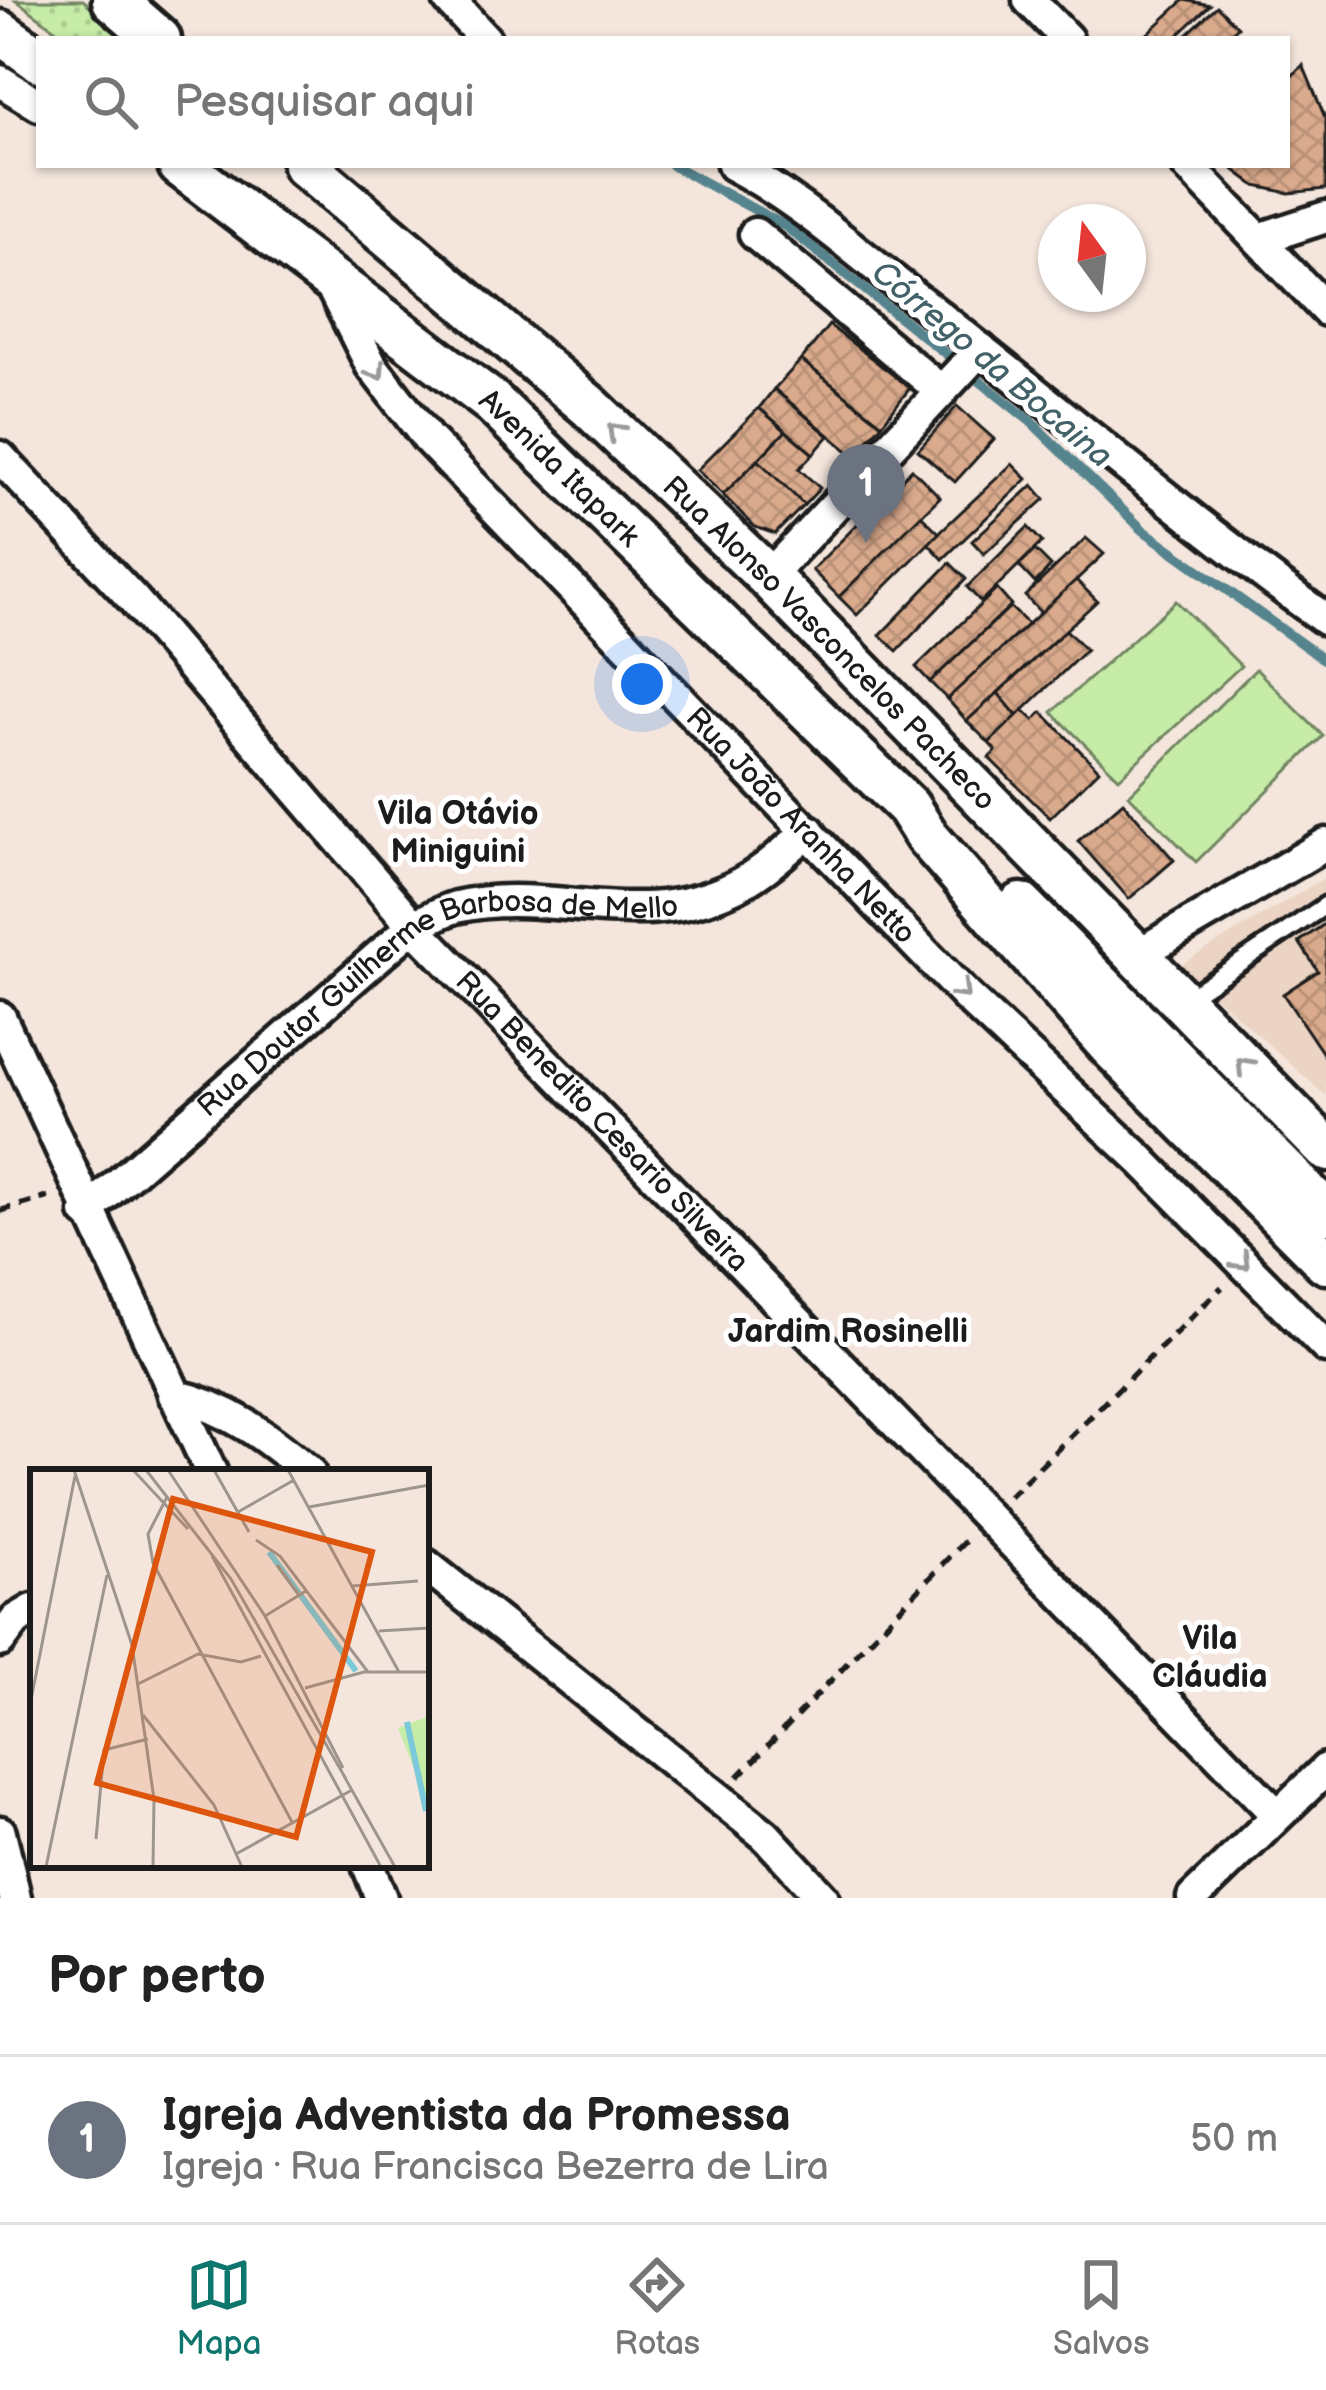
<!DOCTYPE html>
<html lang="pt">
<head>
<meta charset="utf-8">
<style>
	:root { --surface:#fff; --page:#f2f2f2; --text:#222; --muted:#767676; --line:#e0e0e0; --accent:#0f766e }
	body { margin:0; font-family:"Balsamiq Sans",sans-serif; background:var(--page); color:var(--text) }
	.compass { position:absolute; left:1038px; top:204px; width:108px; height:108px; border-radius:50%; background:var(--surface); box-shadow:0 3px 9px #0004; rotate:345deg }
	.you { position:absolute; left:642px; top:684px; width:42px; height:42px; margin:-30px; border:9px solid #fff; border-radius:50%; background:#1a73e8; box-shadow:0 0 0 18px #1a73e833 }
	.badge { display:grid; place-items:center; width:78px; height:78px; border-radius:50%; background:var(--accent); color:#fff; font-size:39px; font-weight:700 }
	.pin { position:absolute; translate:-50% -99px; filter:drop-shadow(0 3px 6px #0008) }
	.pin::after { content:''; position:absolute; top:63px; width:42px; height:36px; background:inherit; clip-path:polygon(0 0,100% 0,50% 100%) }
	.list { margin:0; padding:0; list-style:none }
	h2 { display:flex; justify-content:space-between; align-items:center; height:156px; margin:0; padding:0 48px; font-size:51px }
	h2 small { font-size:39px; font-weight:400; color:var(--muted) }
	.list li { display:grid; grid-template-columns:78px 1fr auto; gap:36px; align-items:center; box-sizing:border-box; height:168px; padding:0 48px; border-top:3px solid var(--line) }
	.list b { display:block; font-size:45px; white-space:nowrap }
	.list p { margin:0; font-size:39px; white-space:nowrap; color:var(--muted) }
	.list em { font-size:39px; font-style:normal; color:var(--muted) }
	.icon { flex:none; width:66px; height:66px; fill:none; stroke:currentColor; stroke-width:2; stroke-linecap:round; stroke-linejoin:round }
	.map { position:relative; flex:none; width:1326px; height:1898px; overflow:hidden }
	.search { position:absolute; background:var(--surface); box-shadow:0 3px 9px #0004; left:36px; right:36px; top:36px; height:132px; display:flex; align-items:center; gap:30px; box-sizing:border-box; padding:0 42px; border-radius:0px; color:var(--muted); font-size:45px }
	.sheet { height:324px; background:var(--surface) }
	nav { display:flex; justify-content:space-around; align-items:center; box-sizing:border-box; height:168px; border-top:3px solid var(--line); background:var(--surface); font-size:33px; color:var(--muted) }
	nav a { display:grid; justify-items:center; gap:6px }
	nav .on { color:var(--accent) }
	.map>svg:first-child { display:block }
	.built { fill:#ecd4c4 }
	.park { fill:url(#park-dots); stroke:#718462; stroke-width:3 }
	.pitch { fill:#c6eca7; stroke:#718462; stroke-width:3 }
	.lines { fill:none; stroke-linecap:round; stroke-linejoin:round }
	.stream { stroke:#55848e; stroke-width:10 }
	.building { fill:url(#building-cross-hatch); stroke:#1c1c1c; stroke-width:3 }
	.lane-casing { stroke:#1c1c1c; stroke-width:24 }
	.street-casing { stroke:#1c1c1c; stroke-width:39 }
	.secondary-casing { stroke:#1c1c1c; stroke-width:51 }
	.path { stroke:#1c1c1c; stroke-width:6; stroke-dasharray:12 9; stroke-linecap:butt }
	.lane { stroke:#fff; stroke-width:15 }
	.street { stroke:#fff; stroke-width:30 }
	.secondary { stroke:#fff; stroke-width:42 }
	.oneway { stroke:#999 }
	.labels { text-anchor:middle; stroke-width:10; stroke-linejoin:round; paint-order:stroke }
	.street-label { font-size:30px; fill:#1c1c1c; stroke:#fff }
	.water-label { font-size:33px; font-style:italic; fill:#426168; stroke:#fff }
	.neighbourhood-label { font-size:33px; font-weight:bold; fill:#1c1c1c; stroke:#fff }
	.inset-river { fill:none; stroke:#7bc9da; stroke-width:6 }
	.inset-road { fill:none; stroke:#9e958f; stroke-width:3 }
	.view { fill:#de560d; fill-opacity:0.15; stroke:#de560d; stroke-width:6 }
	.inset-edge { fill:none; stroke:#1c1c1c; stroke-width:6 }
</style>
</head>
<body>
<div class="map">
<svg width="1326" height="1898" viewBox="0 0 1326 1898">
	<defs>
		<pattern id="park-dots" width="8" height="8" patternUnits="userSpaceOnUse" patternTransform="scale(3)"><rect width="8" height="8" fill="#c6eca7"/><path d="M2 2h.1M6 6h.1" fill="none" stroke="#aaca8f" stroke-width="1.8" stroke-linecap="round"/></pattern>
		<pattern id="building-cross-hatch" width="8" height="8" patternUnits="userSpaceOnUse" patternTransform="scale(3)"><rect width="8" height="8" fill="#daaa8c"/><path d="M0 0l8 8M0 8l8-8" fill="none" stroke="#ba9278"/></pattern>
	</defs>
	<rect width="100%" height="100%" fill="#f4e6dc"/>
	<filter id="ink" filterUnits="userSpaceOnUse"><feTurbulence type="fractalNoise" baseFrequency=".00833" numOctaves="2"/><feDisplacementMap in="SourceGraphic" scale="24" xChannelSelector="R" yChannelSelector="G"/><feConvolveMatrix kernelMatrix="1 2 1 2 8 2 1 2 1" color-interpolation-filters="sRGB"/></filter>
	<g filter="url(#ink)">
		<path class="built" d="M1326,877V1096L1180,965Z"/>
		<path class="park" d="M16,0H83L129,39H68Z"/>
		<g class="pitch">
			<path d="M1176,601L1241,666L1119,778L1052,712Z"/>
			<path d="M1256,669L1323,736L1196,862L1129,795Z"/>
		</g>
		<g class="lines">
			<path class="stream" d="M672,165L785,226L1029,420L1143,530L1326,661"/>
		</g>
		<g class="building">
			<path d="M1184,0L1210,5L1174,39H1142Z"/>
			<path d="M1217,6L1238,27L1225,39H1182Z"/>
			<path d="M1303,65L1326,120V189L1289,193L1256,186L1228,165H1287V81Z"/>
			<path d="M829,325L910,388L882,424L801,360Z"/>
			<path d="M801,360L882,424L854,456L774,389Z"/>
			<path d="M774,389L829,436L813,454L759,408Z"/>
			<path d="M957,406L994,439L955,482L918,450Z"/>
			<path d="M759,408L786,431L723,495L697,470Z"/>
			<path d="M786,431L813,454L799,469L820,488L804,505L758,460Z"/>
			<path d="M758,460L804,505L775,534L755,527L723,495Z"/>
			<path d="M1012,464L1027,479L943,559L928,543Z"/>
			<path d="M912,469L940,497L839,597L812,570Z"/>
			<path d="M1033,485L1045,499L984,554L972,541Z"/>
			<path d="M921,515L939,533L857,615L839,597Z"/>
			<path d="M1028,527L1042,542L981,602L967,587Z"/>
			<path d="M1086,538L1104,554L1041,613L1025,596Z"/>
			<path d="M1035,550L1051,566L1035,583L1019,566Z"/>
			<path d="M950,563L966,579L897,651L880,635Z"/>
			<path d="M1076,580L1097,601L967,721L947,699Z"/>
			<path d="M997,589L1011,605L930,682L916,667Z"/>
			<path d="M1010,607L1028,624L947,699L930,682Z"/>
			<path d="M1066,630L1086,650L1017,716L998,693Z"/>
			<path d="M998,693L1017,716L989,743L967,721Z"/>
			<path d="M1023,710L1034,720L1042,712L1099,770L1050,818L989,758L996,751L989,743Z"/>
			<path d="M1123,802L1174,860L1129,899L1078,841Z"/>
			<path d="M1326,923V1058L1283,994L1318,971L1299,942Z"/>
		</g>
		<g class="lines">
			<g class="lane-casing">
				<path id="lane" d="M1184,1000L1326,905"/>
			</g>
			<g class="street-casing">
				<g id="street">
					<path d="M449,0L485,39"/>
					<path d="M1029,0L1067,39"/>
					<path d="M0,81L39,105"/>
					<path d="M733,165C799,200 858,254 917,299C1054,406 1186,518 1326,620"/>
					<path d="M1187,165L1326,310"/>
					<path d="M755,234L940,390"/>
					<path d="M1259,239L1326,217"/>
					<path id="s1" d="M331,285L371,365L428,439L966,996L1141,1160L1326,1347"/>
					<path id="s2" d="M0,457L134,600L413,926L1277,1815"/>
					<path d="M768,577L981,349"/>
					<path d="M1137,955L1326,844"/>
					<path d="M0,1017L211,1472"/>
					<path id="s3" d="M86,1212L413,926C427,920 442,911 456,907C549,885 636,934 734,887C762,874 785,851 809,831"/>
					<path d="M174,1395C230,1408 265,1436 309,1472"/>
					<path d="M426,1565L765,1835L823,1898"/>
					<path d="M0,1641L16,1620L33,1610"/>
					<path d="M0,1832L15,1898"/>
					<path d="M368,1865L381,1898"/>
					<path d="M1193,1898L1326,1769"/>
				</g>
			</g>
			<g class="secondary-casing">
				<g id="secondary">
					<path d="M114,0L159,39"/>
					<path d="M0,32L39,60"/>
					<path id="s4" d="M180,165L492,402L908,807L927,837L1110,1046L1326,1262"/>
					<path id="s5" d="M304,165L590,407L768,577L1326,1149"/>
					<path d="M1021,905L1326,1212"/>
				</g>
			</g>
			<g class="path">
				<path d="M0,1211L48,1197"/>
				<path d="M1009,1497L1222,1287"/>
				<path d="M738,1777L966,1540"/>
			</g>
			<use href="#lane" class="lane"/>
			<use href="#street" class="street"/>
			<use href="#secondary" class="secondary"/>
		</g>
		<defs><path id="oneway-chevron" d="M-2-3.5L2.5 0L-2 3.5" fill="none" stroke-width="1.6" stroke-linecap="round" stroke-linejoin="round" transform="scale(3)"/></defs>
		<g class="oneway">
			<use href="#oneway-chevron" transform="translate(377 372) rotate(57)"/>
			<use href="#oneway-chevron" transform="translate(615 431) rotate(-136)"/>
			<use href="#oneway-chevron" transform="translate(962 991) rotate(45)"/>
			<use href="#oneway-chevron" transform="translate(1244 1065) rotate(-134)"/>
			<use href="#oneway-chevron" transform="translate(1242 1262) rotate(45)"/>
		</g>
	</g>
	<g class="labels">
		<g class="street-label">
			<text dy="10" stroke="none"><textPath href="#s4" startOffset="486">Avenida Itapark</textPath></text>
			<text dy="10" stroke="none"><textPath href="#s5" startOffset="711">Rua Alonso Vasconcelos Pacheco</textPath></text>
			<text dy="10" stroke="none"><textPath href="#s1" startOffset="720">Rua João Aranha Netto</textPath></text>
			<text dy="10" stroke="none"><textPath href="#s3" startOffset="429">Rua Doutor Guilherme Barbosa de Mello</textPath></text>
			<text dy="10" stroke="none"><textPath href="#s2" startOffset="897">Rua Benedito Cesario Silveira</textPath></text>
		</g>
		<g class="water-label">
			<text transform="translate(993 363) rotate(40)" y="12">Córrego da Bocaina</text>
		</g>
		<g class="neighbourhood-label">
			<text x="458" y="824">Vila Otávio<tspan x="458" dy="38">Miniguini</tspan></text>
			<text x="848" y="1342">Jardim Rosinelli</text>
			<text x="1210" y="1649">Vila<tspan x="1210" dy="38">Cláudia</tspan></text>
		</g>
	</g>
	<g transform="translate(30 1469)">
		<rect width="399" height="399" fill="#f4e6dc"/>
		<path d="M399,247V338L368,259Z" fill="#c6eca7"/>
		<path class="inset-river" d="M239,83L326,202M377,253L396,342"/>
		<path class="inset-road" d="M44,1L102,176L124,330L123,398M103,1L158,60M116,1L201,110L316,310M138,1L235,147L313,299M184,1L219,63M258,1L369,203M137,28L118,65L123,94L262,353M279,38L399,16M208,43L264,11M226,71L250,87L338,203M182,87L351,398M247,96L269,126M322,117L388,112M235,147L276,122M349,162L399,159M108,215L168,185L211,193L231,187M275,219L334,203H399M0,236L45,7M113,246L184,336L212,398M314,307L365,398M66,370L74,281L118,270M206,385L322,321M16,398L77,106"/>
		<path class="view" d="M143,30L342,83L266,368L67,314Z"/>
		<rect width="399" height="399" class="inset-edge"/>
	</g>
</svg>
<svg class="compass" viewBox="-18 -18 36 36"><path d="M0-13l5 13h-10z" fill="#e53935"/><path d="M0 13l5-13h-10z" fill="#767676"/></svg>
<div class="you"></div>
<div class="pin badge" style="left:866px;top:543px;background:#6b7280">1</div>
<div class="search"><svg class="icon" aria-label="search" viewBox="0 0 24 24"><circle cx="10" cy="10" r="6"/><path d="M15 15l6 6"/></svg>Pesquisar aqui</div>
</div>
<section class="sheet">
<h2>Por perto<small></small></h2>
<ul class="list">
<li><span class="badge" style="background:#6b7280">1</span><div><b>Igreja Adventista da Promessa</b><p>Igreja · Rua Francisca Bezerra de Lira</p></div><em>50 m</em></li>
</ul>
</section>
<nav>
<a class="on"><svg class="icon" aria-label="map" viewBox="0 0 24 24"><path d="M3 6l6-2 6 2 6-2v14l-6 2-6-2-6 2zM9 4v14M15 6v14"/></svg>Mapa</a>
<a><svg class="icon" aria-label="directions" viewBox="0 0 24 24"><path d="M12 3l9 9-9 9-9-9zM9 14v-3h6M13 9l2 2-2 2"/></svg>Rotas</a>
<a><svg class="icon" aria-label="saved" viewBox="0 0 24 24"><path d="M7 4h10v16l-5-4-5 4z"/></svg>Salvos</a>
</nav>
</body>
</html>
